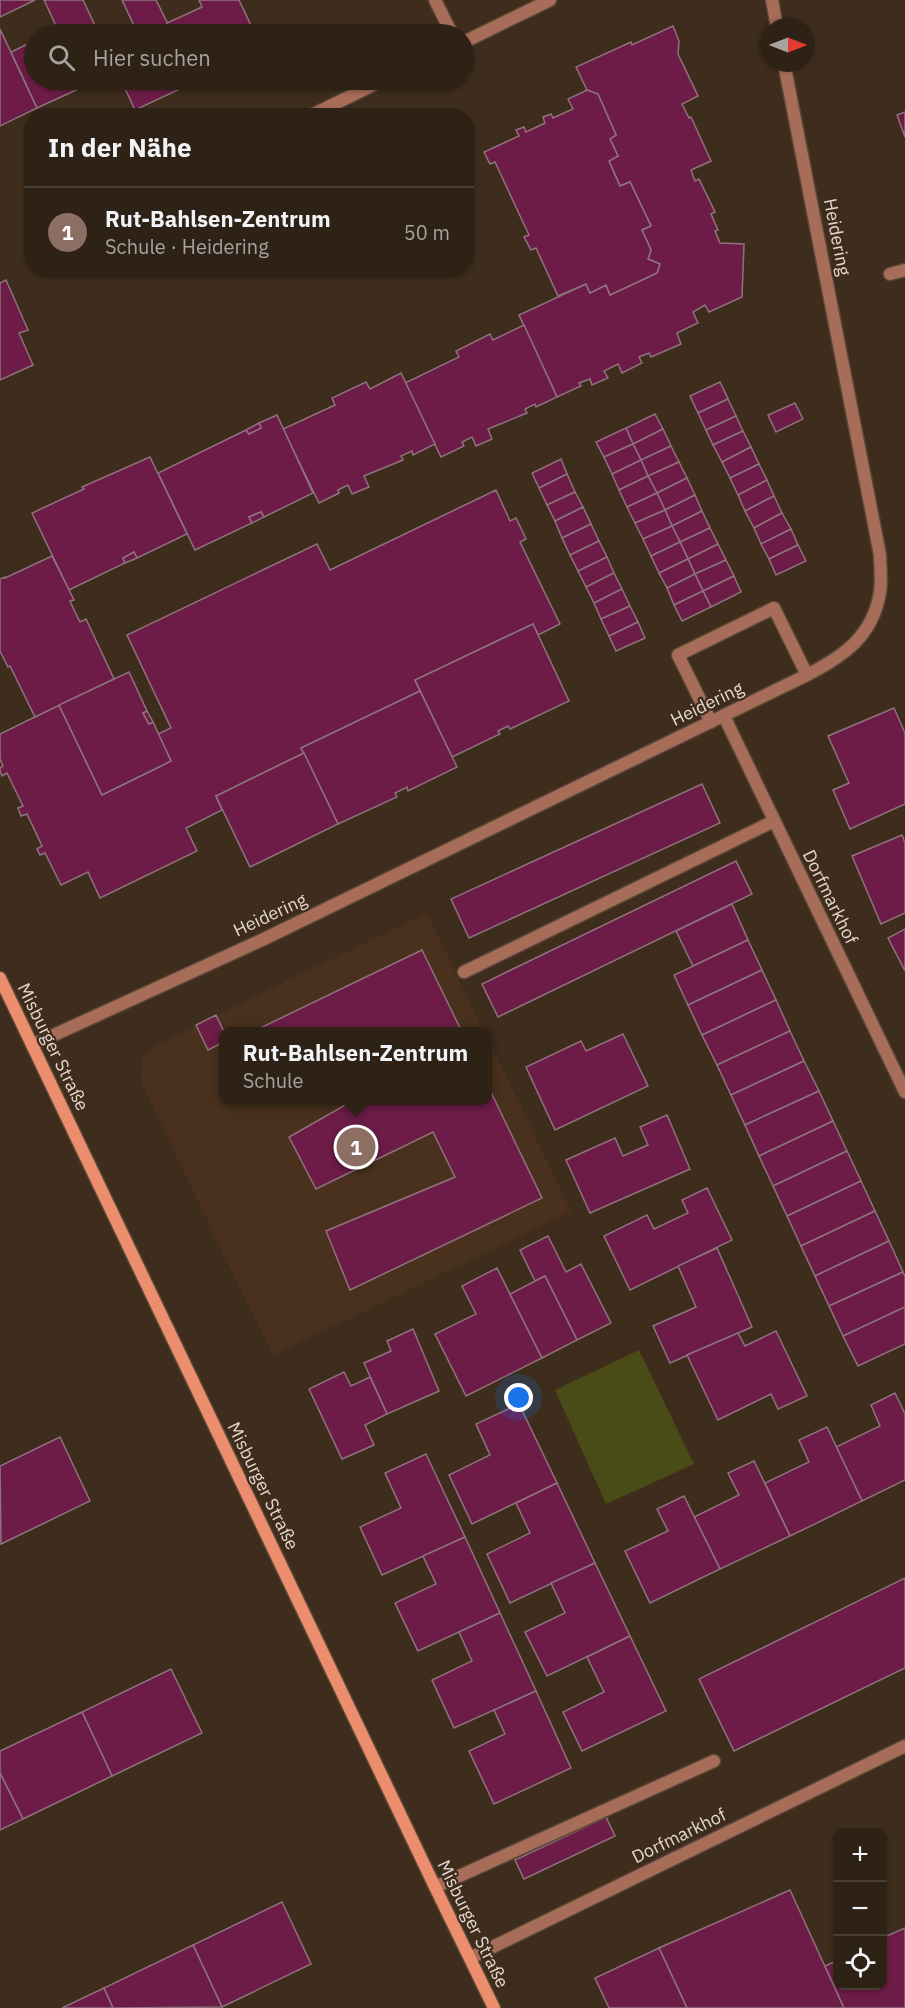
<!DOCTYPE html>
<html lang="de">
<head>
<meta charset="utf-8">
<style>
	:root { --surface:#2e2115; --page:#36291e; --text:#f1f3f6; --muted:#a7a3a0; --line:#493e34; --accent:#bcaaf5 }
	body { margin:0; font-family:"IBM Plex Sans",sans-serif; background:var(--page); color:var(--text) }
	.controls { position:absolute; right:18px; bottom:18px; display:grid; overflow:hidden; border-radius:12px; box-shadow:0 2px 4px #0004 }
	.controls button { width:54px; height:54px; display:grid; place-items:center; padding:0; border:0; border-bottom:2px solid var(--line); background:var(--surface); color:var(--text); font:30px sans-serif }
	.compass { position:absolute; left:761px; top:18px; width:54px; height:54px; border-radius:50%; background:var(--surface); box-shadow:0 2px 4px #0004; rotate:90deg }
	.you { position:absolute; left:519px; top:1398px; width:21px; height:21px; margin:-15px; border:4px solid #fff; border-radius:50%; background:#1a73e8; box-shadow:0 0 0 9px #1a73e833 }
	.badge { display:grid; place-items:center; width:39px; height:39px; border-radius:50%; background:var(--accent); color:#fff; font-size:20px; font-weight:700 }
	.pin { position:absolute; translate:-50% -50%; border:3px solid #fff; box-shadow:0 2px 6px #0006 }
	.popup { position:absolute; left:219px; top:1027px; width:273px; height:78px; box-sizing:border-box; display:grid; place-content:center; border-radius:12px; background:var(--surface); filter:drop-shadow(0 2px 4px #0005); font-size:20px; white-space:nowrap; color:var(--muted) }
	.popup b { font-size:22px; color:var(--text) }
	.popup::after { content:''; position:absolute; left:50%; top:100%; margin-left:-12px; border:12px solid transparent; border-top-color:var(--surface) }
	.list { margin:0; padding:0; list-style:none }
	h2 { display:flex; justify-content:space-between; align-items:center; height:78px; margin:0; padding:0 24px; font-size:26px }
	h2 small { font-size:20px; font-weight:400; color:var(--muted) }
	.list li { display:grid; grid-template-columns:39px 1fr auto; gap:18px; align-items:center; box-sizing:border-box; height:90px; padding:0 24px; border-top:2px solid var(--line) }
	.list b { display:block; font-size:22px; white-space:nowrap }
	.list p { margin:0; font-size:20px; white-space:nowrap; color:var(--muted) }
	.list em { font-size:20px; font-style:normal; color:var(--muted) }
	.icon { flex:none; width:33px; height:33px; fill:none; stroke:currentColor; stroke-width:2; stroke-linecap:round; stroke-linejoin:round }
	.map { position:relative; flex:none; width:905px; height:2008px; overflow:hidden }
	.search { position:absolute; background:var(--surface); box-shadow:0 2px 4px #0004; left:24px; top:24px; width:450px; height:66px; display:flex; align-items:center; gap:15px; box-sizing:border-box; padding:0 21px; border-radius:33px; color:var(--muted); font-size:22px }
	.panel { position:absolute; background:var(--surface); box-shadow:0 2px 4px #0004; left:24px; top:108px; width:450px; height:168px; border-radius:24px }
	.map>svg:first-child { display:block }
	.built { fill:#49311d }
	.green { fill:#494c17 }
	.building { fill:#6d1c47; stroke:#8e737e; stroke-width:1.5 }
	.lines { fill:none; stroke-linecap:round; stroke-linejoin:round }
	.lane-casing { stroke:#594838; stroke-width:15 }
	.street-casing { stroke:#594838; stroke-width:15 }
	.secondary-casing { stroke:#594838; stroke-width:15 }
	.lane { stroke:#a86d58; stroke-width:12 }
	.street { stroke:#a86d58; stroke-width:12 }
	.secondary { stroke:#ec8e6d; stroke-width:12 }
	.labels { text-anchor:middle; stroke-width:4.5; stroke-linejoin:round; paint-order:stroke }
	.street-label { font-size:18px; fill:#e4d8ce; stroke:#3e2c1c }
</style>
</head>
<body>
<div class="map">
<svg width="905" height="2008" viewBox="0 0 905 2008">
	<rect width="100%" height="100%" fill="#3e2c1c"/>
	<path class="built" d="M427,913L484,1031L224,1032V1100H488V1039L571,1211L273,1356L141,1083V1067L143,1058L153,1046Z"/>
	<path class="green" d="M639,1350L694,1464L606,1504L555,1390Z"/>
	<g class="building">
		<path d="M0,0H35L0,17Z"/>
		<path d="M44,0H83L99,34H48L58,30Z"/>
		<path d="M122,0H156L173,34H138Z"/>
		<path d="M199,0H239L255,34H173L167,23L202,7Z"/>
		<path d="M673,26L679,41L678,54L698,96L682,104L689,118L691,117L711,161L691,170L695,181L699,179L715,212L711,214L718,230L715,231L720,243L744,244L742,297L709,312L705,305L693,312L698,323L677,333L681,344L651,357L649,353L639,357L642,363L622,373L618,364L604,371L608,378L592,385L590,379L579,383L581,386L557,397L519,315L586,284L590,293L606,285L610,295L657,273L660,264L648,259L651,250L642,230L651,226L630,182L620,186L609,161L618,156L610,139L616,135L598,94L587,90L576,67L631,42L632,45Z"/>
		<path d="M0,29L37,108L0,126Z"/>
		<path d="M34,41V80H98L37,108L11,52Z"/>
		<path d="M121,80H194L195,82L135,110Z"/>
		<path d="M587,90L598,94L616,135L610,139L618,156L609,161L620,186L630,182L651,226L642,230L651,250L648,259L660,264L657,273L610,295L606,285L590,293L586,284L558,296L536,248L531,250L524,237L529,235L495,162L490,164L484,152L519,136L516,130L524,127L526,132L545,123L543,117L551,114L553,118L573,109L568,99Z"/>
		<path d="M905,112V137L897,115Z"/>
		<path d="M6,280L28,330L19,333L33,365L0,380V283Z"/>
		<path d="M524,325L557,397L536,407L535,404L525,409L527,413L488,429L492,439L476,446L472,437L462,442L464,446L441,457L405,383L459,357L456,351L490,334L493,340Z"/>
		<path d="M401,373L435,444L413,455L412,451L401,456L403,460L364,476L369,487L352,494L348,485L338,490L339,493L319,503L283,429L335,405L332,398L366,382L370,389Z"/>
		<path d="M720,382L728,399L698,413L690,396Z"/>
		<path d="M728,399L736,416L706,430L698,413Z"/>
		<path d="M795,403L803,419L776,432L768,415Z"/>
		<path d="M655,414L663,429L633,444L626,428Z"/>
		<path d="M277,415L313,493L264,517L261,512L256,514L249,517L252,523L195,550L158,473L246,430L249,434L261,428L259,423Z"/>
		<path d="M736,416L743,431L713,445L706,430Z"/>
		<path d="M259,423L261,428L249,434L246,430Z"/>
		<path d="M626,428L633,444L604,457L596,442Z"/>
		<path d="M663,429L671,446L641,460L633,444Z"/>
		<path d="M743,431L751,447L722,462L713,445Z"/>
		<path d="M633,444L641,460L612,474L604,457Z"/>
		<path d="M671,446L679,462L648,476L641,460Z"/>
		<path d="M751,447L759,464L730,478L722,462Z"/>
		<path d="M150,457L187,534L137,558L134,552L123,558L125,563L69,590L32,513L84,489L82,487Z"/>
		<path d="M561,459L567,474L539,488L532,473Z"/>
		<path d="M641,460L648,476L619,490L612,474Z"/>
		<path d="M679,462L687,478L657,493L648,476Z"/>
		<path d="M759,464L767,480L738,495L730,478Z"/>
		<path d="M567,474L575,492L547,505L539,488Z"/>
		<path d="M648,476L657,493L627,507L619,490Z"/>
		<path d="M687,478L695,495L665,510L657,493Z"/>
		<path d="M767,480L774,496L745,511L738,495Z"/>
		<path d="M496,490L510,521L516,518L526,539L520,542L560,624L538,635L533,624L415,680L420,691L301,748L304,753L216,796L222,810L186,828L197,851L100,898L88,872L61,885L45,853L40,855L37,849L42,846L27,814L21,816L18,808L23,806L7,773L2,776L0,771V768L3,766L0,759V734L59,705L102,795L171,761L158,734L171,728L127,635L317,544L330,570Z"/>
		<path d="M575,492L583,507L555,521L547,505Z"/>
		<path d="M657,493L665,510L635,523L627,507Z"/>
		<path d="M695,495L702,511L672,526L665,510Z"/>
		<path d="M774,496L782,513L754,528L745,511Z"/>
		<path d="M583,507L591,524L562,538L555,521Z"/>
		<path d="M665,510L672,526L643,539L635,523Z"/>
		<path d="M702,511L710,528L680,542L672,526Z"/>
		<path d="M261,512L264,517L252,523L249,517Z"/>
		<path d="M782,513L791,529L761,544L754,528Z"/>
		<path d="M591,524L599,541L570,555L562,538Z"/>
		<path d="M672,526L680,542L651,556L643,539Z"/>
		<path d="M710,528L718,544L688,559L680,542Z"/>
		<path d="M791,529L798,545L769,559L761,544Z"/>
		<path d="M599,541L607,557L578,571L570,555Z"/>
		<path d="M680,542L688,559L659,573L651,556Z"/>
		<path d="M718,544L726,560L695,574L688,559Z"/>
		<path d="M798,545L806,561L776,575L769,559Z"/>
		<path d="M134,552L137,558L125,563L123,558Z"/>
		<path d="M52,556L74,600L70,601L75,612L80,622L86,619L114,679L35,717L10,666L8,667L0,651V579L5,577V578Z"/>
		<path d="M607,557L614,573L586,587L578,571Z"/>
		<path d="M688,559L695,574L667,588L659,573Z"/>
		<path d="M726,560L734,576L703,591L695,574Z"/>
		<path d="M614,573L622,589L594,603L586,587Z"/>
		<path d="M695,574L703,591L674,605L667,588Z"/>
		<path d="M734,576L741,592L711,607L703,591Z"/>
		<path d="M622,589L630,606L601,619L594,603Z"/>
		<path d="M703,591L711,607L682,621L674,605Z"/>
		<path d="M630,606L638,622L609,636L601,619Z"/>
		<path d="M638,622L645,638L616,651L609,636Z"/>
		<path d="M533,624L569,701L510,729L508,726L498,731L500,734L452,757L415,680Z"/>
		<path d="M129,672L147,711L143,713L149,724L153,722L171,761L102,795L59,705Z"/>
		<path d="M420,691L457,767L408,791L407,787L395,793L397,797L338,824L301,748Z"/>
		<path d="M894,708L905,733V804L850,829L833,790L849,783L828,736Z"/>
		<path d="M147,711L153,722L149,724L143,713Z"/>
		<path d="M304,753L338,824L250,867L216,796Z"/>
		<path d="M702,784L720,823L469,938L451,899Z"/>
		<path d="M902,835L905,843V913L881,924L852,856Z"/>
		<path d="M736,861L752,894L498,1017L482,984Z"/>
		<path d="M732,904L748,940L693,966L676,931Z"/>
		<path d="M905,929V971L888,938Z"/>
		<path d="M748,940L762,970L688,1005L674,975Z"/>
		<path d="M422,950L462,1032H252L372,974Z"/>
		<path d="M762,970L776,1000L702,1035L688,1005Z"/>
		<path d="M776,1000L790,1031L717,1065L702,1035Z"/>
		<path d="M216,1015L224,1032V1042L208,1050L196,1025Z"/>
		<path d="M790,1031L804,1061L731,1095L717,1065Z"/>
		<path d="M623,1034L648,1086L555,1130L526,1067L581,1041L586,1051Z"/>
		<path d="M804,1061L819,1091L745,1125L731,1095Z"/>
		<path d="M488,1086L542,1198L350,1290L326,1231L455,1177L433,1132L316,1189L289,1137L354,1100H488Z"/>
		<path d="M819,1091L833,1121L759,1156L745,1125Z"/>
		<path d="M667,1115L690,1169L590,1213L566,1160L615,1138L623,1156L648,1145L640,1127Z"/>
		<path d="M833,1121L847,1151L773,1186L759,1156Z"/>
		<path d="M847,1151L861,1181L787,1216L773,1186Z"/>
		<path d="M861,1181L875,1211L801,1246L787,1216Z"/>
		<path d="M707,1188L732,1240L630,1290L604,1236L647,1215L654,1229L688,1213L682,1200Z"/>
		<path d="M875,1211L889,1241L815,1276L801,1246Z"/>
		<path d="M548,1236L566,1272L581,1264L611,1323L577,1340L545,1276L535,1281L520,1250Z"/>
		<path d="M889,1241L903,1272L829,1306L815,1276Z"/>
		<path d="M717,1248L752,1327L670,1363L653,1326L696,1307L678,1266Z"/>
		<path d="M497,1268L542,1358L466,1396L435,1334L476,1314L462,1286Z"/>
		<path d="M903,1272L905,1276V1307L843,1336L829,1306Z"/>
		<path d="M545,1276L577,1340L542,1358L510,1294Z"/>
		<path d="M905,1307V1344L858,1366L843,1336Z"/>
		<path d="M413,1329L439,1391L387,1414L364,1363L391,1351L387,1341Z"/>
		<path d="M776,1331L807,1396L778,1409L771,1394L718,1420L687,1355L738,1333L745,1346Z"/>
		<path d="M344,1372L351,1386L370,1377L387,1414L365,1425L374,1445L342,1459L309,1389Z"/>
		<path d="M895,1393L905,1414V1480L862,1501L836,1447L880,1426L871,1405Z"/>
		<path d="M519,1404L557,1483L472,1524L449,1475L490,1455L476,1424Z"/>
		<path d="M827,1427L862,1501L790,1536L765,1483L809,1462L799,1440Z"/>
		<path d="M60,1437L90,1501L1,1544L0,1466Z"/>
		<path d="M426,1454L465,1537L382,1575L360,1527L401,1508L385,1473Z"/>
		<path d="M754,1461L790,1536L720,1569L694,1517L739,1495L728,1473Z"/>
		<path d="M557,1483L595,1563L510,1603L487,1554L530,1533L516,1503Z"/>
		<path d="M684,1496L720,1569L650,1603L625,1551L668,1531L657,1509Z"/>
		<path d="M465,1537L500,1613L418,1651L395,1603L436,1584L423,1556Z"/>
		<path d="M595,1563L630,1636L547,1676L525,1632L565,1613L551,1583Z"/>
		<path d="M905,1578V1668L734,1751L699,1679Z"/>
		<path d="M500,1613L536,1691L454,1728L432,1680L472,1661L459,1632Z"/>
		<path d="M630,1636L666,1711L582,1751L563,1712L604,1692L587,1657Z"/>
		<path d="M171,1669L202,1733L112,1776L82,1712Z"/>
		<path d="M536,1691L571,1768L494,1804L469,1751L505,1734L494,1710Z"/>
		<path d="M82,1712L112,1776L23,1819L0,1773V1751Z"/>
		<path d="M0,1773L23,1819L0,1830Z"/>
		<path d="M606,1817L615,1836L524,1879L515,1860Z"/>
		<path d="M790,1890L844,2008H687L659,1948Z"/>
		<path d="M282,1902L311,1964L222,2007L193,1945Z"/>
		<path d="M905,1928V2008H844L825,1966L838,1960V1986H882V1938Z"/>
		<path d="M193,1945L222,2007L113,2008L104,1988Z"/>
		<path d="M659,1948L687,2008H609L595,1978Z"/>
		<path d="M104,1988L113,2008H62Z"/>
	</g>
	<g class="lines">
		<g class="lane-casing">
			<g id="lane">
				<path d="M435,0L452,34"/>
				<path d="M890,274L905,270"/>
				<path d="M711,722L678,655L774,608L807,675"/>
				<path d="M464,972L774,821"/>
				<path d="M435,1887L714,1761"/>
			</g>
		</g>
		<g class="street-casing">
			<g id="street">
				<path d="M772,0L777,27"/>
				<path d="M464,42L550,0"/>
				<path d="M310,116L383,80"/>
				<path d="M724,716L905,1092"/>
				<path d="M32,1045L264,939L807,675C844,656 873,636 880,592C882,581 880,567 880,555L784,63"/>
				<path d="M470,1958L905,1746"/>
			</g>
		</g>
		<g class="secondary-casing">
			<path id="secondary" d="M0,978L435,1887L494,2008"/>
		</g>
		<use href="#lane" class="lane"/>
		<use href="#street" class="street"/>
		<use href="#secondary" class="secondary"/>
	</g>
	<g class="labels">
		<g class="street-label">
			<text transform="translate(837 237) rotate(79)" y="6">Heidering</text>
			<text transform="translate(707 704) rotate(-26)" y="6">Heidering</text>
			<text transform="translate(830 897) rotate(64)" y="6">Dorfmarkhof</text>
			<text transform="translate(270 915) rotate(-25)" y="6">Heidering</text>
			<text transform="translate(53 1047) rotate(64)" y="6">Misburger Straße</text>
			<text transform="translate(263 1486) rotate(64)" y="6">Misburger Straße</text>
			<text transform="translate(679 1836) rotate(-26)" y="6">Dorfmarkhof</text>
			<text transform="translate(473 1924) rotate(64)" y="6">Misburger Straße</text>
		</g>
	</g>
</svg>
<div class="controls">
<button>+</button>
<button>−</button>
<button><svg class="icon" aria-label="locate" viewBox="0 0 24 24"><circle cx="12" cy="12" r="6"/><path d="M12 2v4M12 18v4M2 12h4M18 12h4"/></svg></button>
</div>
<svg class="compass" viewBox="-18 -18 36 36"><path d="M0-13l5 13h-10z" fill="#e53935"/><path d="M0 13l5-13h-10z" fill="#a7a3a0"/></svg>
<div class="you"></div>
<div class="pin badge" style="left:356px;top:1147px;background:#8d6e63">1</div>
<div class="popup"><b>Rut-Bahlsen-Zentrum</b>Schule</div>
<div class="search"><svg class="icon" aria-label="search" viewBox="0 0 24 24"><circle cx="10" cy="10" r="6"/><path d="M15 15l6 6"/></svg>Hier suchen</div>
<section class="panel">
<h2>In der Nähe<small></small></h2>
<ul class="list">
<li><span class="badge" style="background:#8d6e63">1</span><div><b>Rut-Bahlsen-Zentrum</b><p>Schule · Heidering</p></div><em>50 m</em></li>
</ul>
</section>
</div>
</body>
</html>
